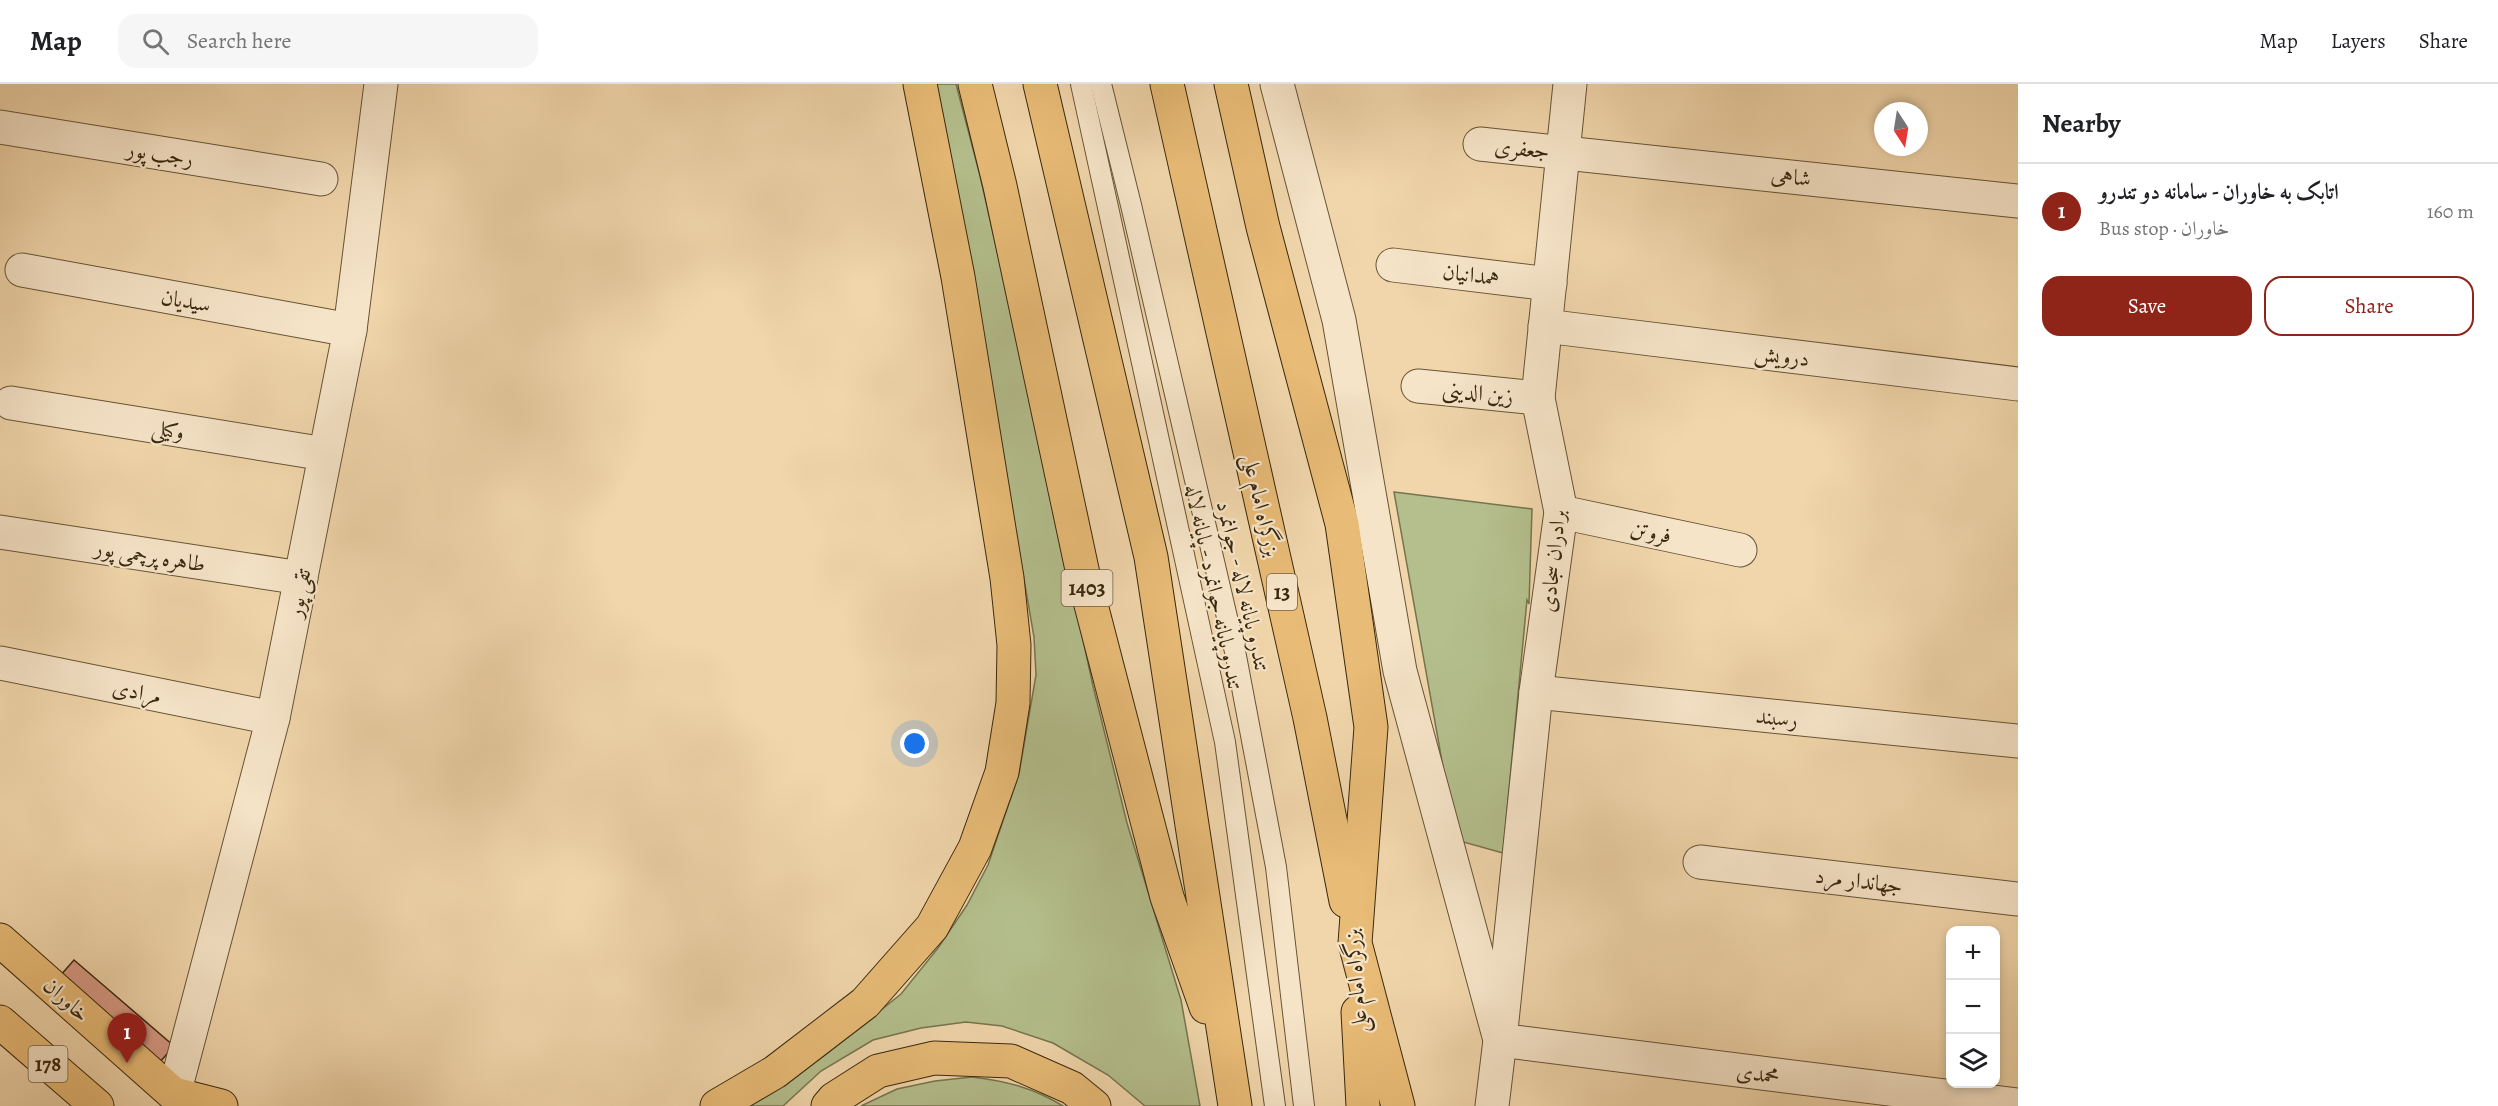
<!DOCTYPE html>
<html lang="en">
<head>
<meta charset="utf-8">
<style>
	:root { --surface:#fff; --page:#f6f6f6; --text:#202124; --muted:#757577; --line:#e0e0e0; --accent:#8f2418 }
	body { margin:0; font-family:Alegreya,Amiri,serif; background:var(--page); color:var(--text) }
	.controls { position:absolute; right:18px; bottom:18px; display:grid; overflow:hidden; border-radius:12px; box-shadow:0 3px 9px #0003 }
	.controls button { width:54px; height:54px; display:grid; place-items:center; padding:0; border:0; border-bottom:2px solid var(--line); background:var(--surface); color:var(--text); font:30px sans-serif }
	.compass { position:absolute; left:1874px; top:18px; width:54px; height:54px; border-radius:50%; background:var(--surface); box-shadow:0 3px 9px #0003; rotate:168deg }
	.you { position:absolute; left:915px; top:660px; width:21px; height:21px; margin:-15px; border:4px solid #fff; border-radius:50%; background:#1a73e8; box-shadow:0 0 0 9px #1a73e833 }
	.badge { display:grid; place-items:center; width:39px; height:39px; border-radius:50%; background:var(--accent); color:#fff; font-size:20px; font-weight:700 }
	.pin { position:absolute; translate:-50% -50px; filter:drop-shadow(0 2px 3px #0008) }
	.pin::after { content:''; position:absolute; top:32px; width:21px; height:18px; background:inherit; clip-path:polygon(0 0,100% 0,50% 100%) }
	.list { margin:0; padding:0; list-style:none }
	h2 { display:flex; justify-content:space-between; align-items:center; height:78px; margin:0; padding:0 24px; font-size:26px }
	h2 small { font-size:20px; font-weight:400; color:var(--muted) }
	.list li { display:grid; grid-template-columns:39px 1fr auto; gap:18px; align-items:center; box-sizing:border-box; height:96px; padding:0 24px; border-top:2px solid var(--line) }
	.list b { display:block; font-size:22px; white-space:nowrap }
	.list p { margin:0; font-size:20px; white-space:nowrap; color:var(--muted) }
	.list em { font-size:20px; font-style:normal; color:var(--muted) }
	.actions { display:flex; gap:12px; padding:18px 24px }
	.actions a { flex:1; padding:14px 0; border:2px solid var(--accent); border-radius:18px; text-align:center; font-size:21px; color:var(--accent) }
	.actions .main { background:var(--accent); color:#fff }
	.icon { flex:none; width:33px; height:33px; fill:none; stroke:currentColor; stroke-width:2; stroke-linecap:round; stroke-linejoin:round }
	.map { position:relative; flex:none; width:2018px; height:1022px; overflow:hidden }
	header { display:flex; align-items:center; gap:36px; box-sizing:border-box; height:84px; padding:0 30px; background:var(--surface); border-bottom:2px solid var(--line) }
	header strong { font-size:28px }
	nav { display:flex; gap:33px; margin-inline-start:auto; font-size:21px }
	.search { width:420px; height:54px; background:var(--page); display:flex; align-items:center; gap:15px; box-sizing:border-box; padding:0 21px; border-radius:18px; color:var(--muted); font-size:22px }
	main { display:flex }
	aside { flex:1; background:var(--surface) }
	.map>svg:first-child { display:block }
	.green { fill:#b4bf8d; stroke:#76744e; stroke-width:1.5 }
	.building { fill:#d89a85; stroke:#39280f; stroke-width:1.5 }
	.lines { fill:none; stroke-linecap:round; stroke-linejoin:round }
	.service-casing { stroke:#675436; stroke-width:22 }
	.minor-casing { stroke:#675436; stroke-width:35 }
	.primary-casing { stroke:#39280f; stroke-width:35 }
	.trunk-casing { stroke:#39280f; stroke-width:35 }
	.service { stroke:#f6e4c8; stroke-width:20 }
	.minor { stroke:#f6e4c8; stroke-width:33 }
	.primary { stroke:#e8bb76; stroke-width:33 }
	.trunk { stroke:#e8bb76; stroke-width:33 }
	.labels { text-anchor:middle; stroke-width:4.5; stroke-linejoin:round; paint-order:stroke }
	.shield { fill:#f6e4c8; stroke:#726046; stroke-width:1.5 }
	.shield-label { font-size:21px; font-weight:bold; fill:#39280f }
	.street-label { font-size:22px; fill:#39280f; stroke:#f6e4c8 }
</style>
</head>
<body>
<header>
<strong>Map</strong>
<div class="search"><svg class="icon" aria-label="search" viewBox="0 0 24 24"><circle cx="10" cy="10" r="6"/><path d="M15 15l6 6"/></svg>Search here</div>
<nav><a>Map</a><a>Layers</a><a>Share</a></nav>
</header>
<main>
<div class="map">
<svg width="2018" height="1022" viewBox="0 0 2018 1022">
	<rect width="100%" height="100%" fill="#f1d6ab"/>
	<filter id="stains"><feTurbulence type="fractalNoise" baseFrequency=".00333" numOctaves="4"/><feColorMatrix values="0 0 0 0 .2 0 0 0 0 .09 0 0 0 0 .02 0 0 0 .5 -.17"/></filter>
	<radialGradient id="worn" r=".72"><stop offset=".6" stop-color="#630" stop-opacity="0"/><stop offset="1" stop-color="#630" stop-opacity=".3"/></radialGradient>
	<g class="green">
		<path d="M935,0H956L980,92L1035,333L1093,602L1127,739L1181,916L1200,1022H1145L1108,991L1053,959L1002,942L966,938L921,944L873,956L821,987L783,1022H749L825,971L901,910L938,864L967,821L988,781L1019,690L1036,591L1034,553L975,211Z"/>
		<path d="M1394,408L1532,425L1529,520L1527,516L1503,769L1456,756Z"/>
		<path d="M972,993C1006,997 1034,1004 1063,1022H861L897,1005L935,997Z"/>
	</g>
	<path class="building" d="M74,876L174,962L160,978L60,892Z"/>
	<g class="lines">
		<g class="service-casing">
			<g id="service">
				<path d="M1081,0L1225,658L1275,1022"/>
				<path d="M1101,0L1131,121L1236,572L1276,783L1304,1022"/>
			</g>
		</g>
		<g class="minor-casing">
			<g id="minor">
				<path d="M1277,0L1339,236L1400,587L1500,956L1492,1022"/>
				<path d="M1570,0L1538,314L1561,428L1536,608L1500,956L2016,1021"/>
				<path d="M0,43L321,95"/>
				<path d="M1480,60L2018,117"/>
				<path d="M1393,181L1550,200"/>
				<path d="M22,186L350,246"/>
				<path d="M1545,242L2018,300"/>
				<path d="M1418,302L1538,314"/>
				<path d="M11,319L325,370"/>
				<path d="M1561,428L1740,466"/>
				<path d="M0,448L301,494"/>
				<path d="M0,579L273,634"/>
				<path d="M1536,608L2018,657"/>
				<path d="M1700,778L2018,815"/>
				<path d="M174,1010L273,634L350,246L381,0"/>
			</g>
		</g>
		<g class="primary-casing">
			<g id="primary">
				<path d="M0,856L187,1022"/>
				<path d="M0,938L97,1022"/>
			</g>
		</g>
		<g class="trunk-casing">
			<g id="trunk">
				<path d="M975,0L1000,102L1083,490L1167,813L1206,923"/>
				<path d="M1040,0L1151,473L1235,1022"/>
				<path d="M1167,0L1310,634L1346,817"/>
				<path d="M1231,0L1263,143L1342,440L1371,643L1355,859L1398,1022"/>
				<path d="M1358,928L1363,1022"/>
				<path d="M174,1010L221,1022"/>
				<path d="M717,1022L775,988L865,919L932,843L975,764L1002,688L1013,619L1014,561L1007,494L958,193L920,0"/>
				<path d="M828,1022L834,1015L878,987L934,974L1011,977L1072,1004L1094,1022"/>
			</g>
		</g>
		<use href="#service" class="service"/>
		<use href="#minor" class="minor"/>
		<use href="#primary" class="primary"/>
		<use href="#trunk" class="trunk"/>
	</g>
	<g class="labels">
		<g class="shield">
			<rect x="1061.5" y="486" width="51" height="36" rx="4.5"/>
			<rect x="1267" y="490" width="30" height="36" rx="4.5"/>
			<rect x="28.5" y="962" width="39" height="36" rx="4.5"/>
		</g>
		<g class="shield-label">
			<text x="1087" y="511">1403</text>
			<text x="1282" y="515">13</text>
			<text x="48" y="987">178</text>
		</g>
		<g class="street-label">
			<text transform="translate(1522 64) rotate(5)" y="8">جعفری</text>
			<text transform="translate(160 69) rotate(9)" y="8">رجب پور</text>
			<text transform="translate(1791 92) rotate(6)" y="8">شاهی</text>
			<text transform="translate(1471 190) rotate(7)" y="8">همدانیان</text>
			<text transform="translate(186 216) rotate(10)" y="8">سیدیان</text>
			<text transform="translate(1782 271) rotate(7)" y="8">درویش</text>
			<text transform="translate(1478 308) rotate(6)" y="8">زین الدینی</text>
			<text transform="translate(168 345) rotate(9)" y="8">وکیلی</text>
			<text transform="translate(1262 421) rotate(77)" y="8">بزرگراه امام علی</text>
			<text transform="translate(1651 447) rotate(12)" y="8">فروتن</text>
			<text transform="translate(150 471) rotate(9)" y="8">طاهره پرچمی پور</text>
			<text transform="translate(1552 477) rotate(-84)" y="8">برادران سجادی</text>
			<text transform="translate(1244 502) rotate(77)" y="8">تندرو پایانه لاله - جوانمرد</text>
			<text transform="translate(1215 503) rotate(78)" y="8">تندرو پایانه جوانمرد - پایانه لاله</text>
			<text transform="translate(298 509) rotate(-79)" y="8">تقی پور</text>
			<text transform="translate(137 607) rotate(11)" y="8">مرادی</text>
			<text transform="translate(1777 633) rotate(6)" y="8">رسبند</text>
			<text transform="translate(1859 796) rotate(7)" y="8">جهاندار مرد</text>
			<text transform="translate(1355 897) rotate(-95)" y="8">بزرگراه امام علی</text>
			<text transform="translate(67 915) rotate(42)" y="8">خاوران</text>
			<text transform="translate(1758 989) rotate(7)" y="8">محمدی</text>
		</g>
	</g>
	<rect width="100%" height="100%" filter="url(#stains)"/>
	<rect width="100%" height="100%" fill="url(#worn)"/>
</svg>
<div class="controls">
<button>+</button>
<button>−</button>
<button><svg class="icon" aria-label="layers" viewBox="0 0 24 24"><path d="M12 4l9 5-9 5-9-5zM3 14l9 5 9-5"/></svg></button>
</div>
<svg class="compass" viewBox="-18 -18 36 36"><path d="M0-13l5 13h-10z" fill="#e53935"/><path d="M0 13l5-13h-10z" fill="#757577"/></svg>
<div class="you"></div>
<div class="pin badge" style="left:127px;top:979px">1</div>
</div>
<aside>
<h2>Nearby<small></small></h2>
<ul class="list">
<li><span class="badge">1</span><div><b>اتابک به خاوران - سامانه دو تندرو</b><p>Bus stop · خاوران</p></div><em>160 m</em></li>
</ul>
<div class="actions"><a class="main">Save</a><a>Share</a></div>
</aside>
</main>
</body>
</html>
